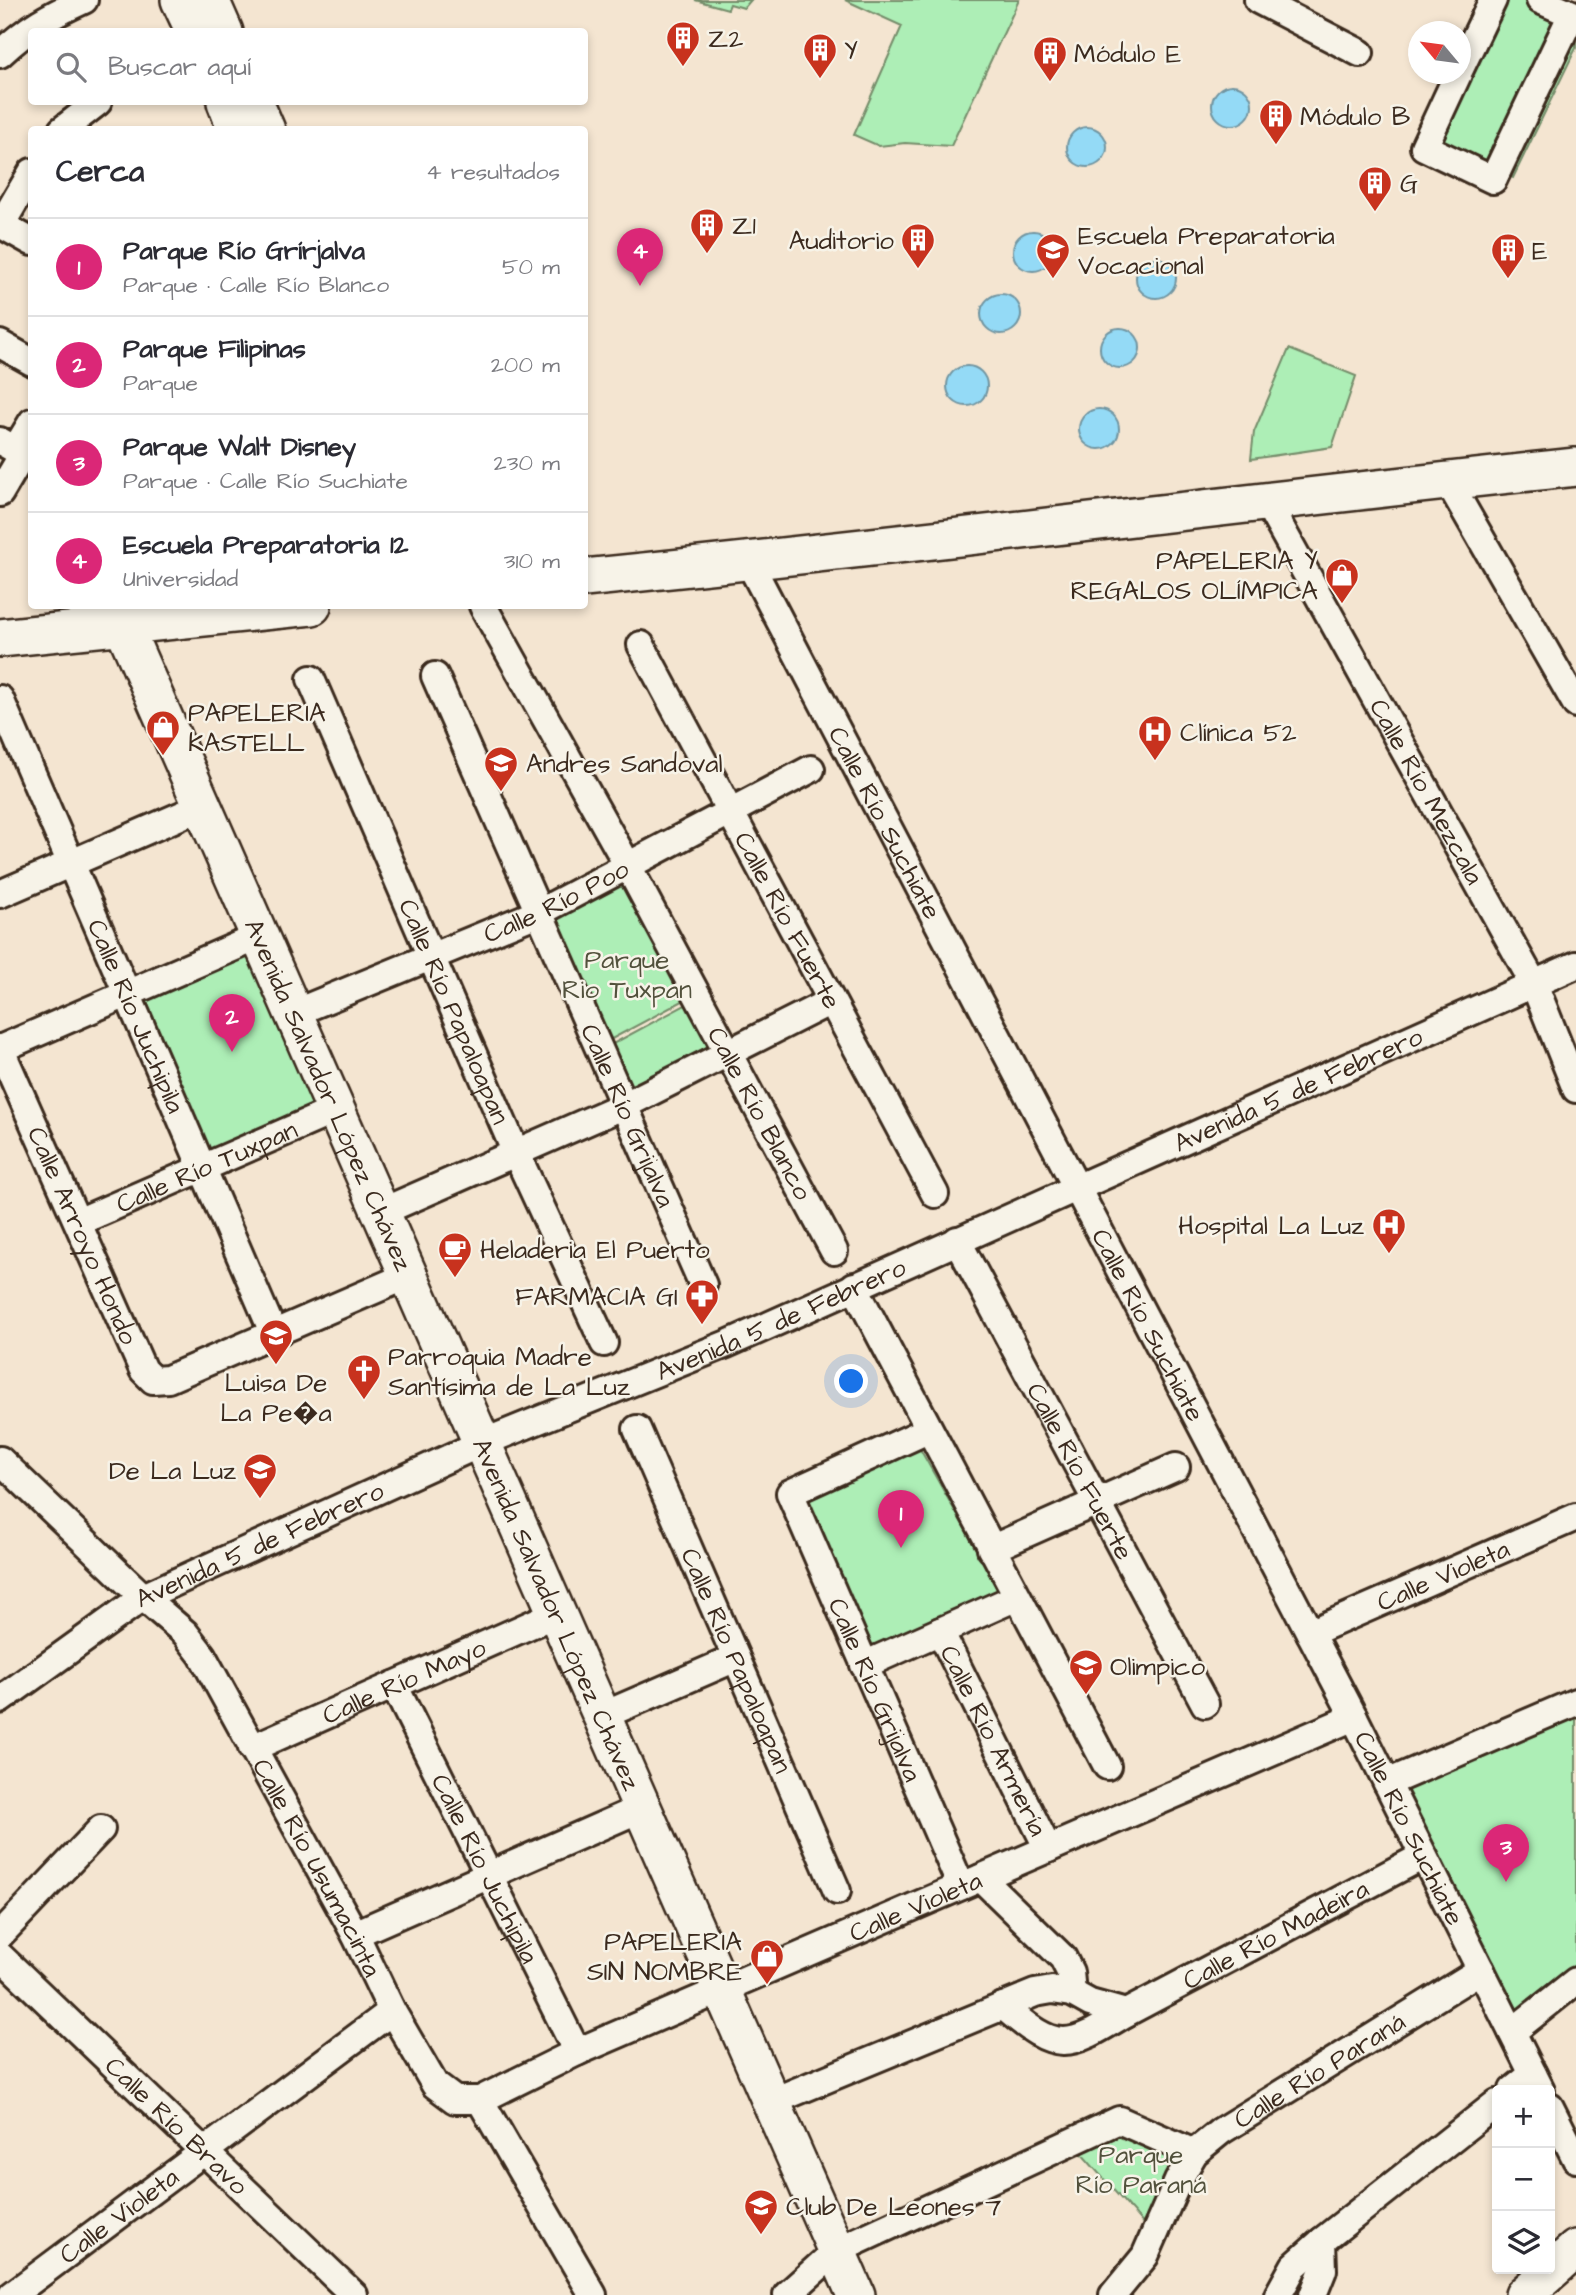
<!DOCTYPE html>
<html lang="es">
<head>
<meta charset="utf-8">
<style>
	:root { --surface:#fff; --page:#f2f2f3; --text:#2b2b33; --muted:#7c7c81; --line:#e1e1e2; --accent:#db2777 }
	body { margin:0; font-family:"Architects Daughter",sans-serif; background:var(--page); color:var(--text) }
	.controls { position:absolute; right:21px; bottom:21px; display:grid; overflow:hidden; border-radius:7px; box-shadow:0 4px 10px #0003 }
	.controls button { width:63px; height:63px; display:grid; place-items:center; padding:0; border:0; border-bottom:2px solid var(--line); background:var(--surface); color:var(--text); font:35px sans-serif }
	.compass { position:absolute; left:1408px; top:21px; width:63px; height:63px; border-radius:50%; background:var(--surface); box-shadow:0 4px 10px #0003; rotate:299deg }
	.you { position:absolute; left:852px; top:1382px; width:24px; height:24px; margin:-18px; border:5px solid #fff; border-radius:50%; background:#1a73e8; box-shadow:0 0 0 10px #1a73e833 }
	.badge { display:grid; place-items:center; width:46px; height:46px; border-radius:50%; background:var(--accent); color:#fff; font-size:23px; font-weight:700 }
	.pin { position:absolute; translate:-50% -58px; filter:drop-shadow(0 2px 4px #0008) }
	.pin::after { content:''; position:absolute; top:37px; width:24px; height:21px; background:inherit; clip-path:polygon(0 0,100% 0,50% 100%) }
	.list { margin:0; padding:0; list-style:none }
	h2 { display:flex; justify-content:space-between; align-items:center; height:91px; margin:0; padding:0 28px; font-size:30px }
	h2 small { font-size:23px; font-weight:400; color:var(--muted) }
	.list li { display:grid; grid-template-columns:46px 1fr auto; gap:21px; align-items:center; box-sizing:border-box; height:98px; padding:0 28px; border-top:2px solid var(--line) }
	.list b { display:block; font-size:26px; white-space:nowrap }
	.list p { margin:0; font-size:23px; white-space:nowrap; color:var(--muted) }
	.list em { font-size:23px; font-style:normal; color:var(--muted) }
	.icon { flex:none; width:38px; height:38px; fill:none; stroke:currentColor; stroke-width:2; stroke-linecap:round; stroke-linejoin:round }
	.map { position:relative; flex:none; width:1576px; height:2295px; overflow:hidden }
	.search { position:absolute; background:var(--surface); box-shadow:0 4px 10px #0003; left:28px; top:28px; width:560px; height:77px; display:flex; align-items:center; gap:18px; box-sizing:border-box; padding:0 24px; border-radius:7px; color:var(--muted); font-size:26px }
	.panel { position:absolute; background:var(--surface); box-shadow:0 4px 10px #0003; left:28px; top:126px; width:560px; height:483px; border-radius:7px }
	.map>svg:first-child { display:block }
	.green { fill:#adeeb6; stroke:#748c6a; stroke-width:2 }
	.water { fill:#94daf6; stroke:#7094a0; stroke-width:2 }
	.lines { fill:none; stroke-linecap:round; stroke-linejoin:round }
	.street-casing { stroke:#3b2a1e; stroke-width:32 }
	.secondary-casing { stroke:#3b2a1e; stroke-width:42 }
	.street { stroke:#f7f3e8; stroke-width:26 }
	.secondary { stroke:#f7f3e8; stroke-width:37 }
	.labels { text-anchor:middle; stroke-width:5; stroke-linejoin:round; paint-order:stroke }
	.poi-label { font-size:26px; fill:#3b2a1e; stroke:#f7f3e8; text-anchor:start }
	.street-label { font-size:26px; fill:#3b2a1e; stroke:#f7f3e8 }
	.park-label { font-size:26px; fill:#52513c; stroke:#f7f3e8 }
</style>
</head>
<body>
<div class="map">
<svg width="1576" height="2295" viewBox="0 0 1576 2295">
	<rect width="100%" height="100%" fill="#f4e5d1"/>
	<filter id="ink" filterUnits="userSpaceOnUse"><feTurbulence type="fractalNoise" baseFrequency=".0143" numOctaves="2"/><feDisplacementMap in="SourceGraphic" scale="14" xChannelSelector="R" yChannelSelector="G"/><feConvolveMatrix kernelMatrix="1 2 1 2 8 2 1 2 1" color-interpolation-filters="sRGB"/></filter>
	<g filter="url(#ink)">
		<g class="green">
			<path d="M695,0H751L744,8L730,4L728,9Z"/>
			<path d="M845,0H1019L951,146L905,143L879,146L854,135L902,26Z"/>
			<path d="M1479,0H1576V48L1513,178L1416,131L1444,74H1460Z"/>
			<path d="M1289,349L1356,376L1332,447L1251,459L1254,432Z"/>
			<path d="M625,873L692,996L606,1042L550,917Z"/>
			<path d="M260,936L336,1110L202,1168L127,994Z"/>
			<path d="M687,1004L717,1055L628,1099L607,1047Z"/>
			<path d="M920,1449L1004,1598L872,1655L805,1499Z"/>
			<path d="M1576,1702V1981L1512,2032L1387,1783Z"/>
			<path d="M1120,2122L1191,2153L1153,2235L1073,2144Z"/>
		</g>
		<g class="water">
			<circle cx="1232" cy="105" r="20"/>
			<circle cx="1087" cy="147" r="20"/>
			<circle cx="1033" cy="251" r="20"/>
			<circle cx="1156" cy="278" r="20"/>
			<circle cx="1001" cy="314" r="20"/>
			<circle cx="1120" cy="348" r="20"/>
			<circle cx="967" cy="386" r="20"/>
			<circle cx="1099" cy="429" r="20"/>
		</g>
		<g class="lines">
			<g class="street-casing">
				<g id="street">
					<path d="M1258,0L1360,53"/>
					<path d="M0,54C27,28 51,15 84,0"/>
					<path d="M1460,69L1493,0"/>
					<path d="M1458,74L1424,147L1493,180L1572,14L1540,0"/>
					<path d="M62,130L98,102"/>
					<path d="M0,224L32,242"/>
					<path d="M1,225L32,172"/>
					<path d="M0,344L32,362"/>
					<path d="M0,441L32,459"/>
					<path d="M15,450L32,422"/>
					<path d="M1448,481L1576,704"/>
					<path d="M0,493L23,454"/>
					<path id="s1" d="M1266,501L1534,984L1576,1089"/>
					<path id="s2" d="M749,562L1354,1717L1541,2090"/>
					<path id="s3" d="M483,606L628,866L834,1251"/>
					<path id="s4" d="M641,645L935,1194"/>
					<path id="s5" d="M435,676L703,1285"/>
					<path id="s6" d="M311,679L516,1153L604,1343"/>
					<path id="s7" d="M0,699L273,1332"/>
					<path d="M0,894L203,806"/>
					<path id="s8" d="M294,1013L540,912L811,769"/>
					<path id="s9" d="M0,1048L143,1370L153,1380L168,1379L409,1275"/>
					<path d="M0,1049L260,936"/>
					<path d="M381,1212L625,1105L831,1001"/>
					<path id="s10" d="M78,1222L336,1110"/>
					<path id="s11" d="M957,1240L1205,1704"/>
					<path d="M854,1286L1107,1766"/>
					<path id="s12" d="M637,1429L837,1891"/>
					<path id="s13" d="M928,1430L790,1493L961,1886"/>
					<path id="s14" d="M0,1460L143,1597L185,1633L202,1655L355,1934L392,2011L435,2085L455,2100H480L577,2052L1354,1717"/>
					<path d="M991,1549L1176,1467"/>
					<path id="s15" d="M940,1631L1048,1849"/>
					<path id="s16" d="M1310,1633L1576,1517"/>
					<path d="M864,1665L1017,1597"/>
					<path id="s17" d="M394,1685L577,2052"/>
					<path id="s18" d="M0,1700L143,1597L482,1443L727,1344L1576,965"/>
					<path d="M602,1716L736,1658"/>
					<path id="s19" d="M252,1748L557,1613"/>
					<path d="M1387,1783L1576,1702"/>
					<path d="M981,1878L1063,1958L1070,1972L1072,1993"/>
					<path d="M355,1934L642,1808"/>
					<path d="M0,1935L101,1829"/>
					<path id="s20" d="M0,1956L354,2295"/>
					<path d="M1003,2006C1058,2054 1067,2049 1126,2013"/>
					<path d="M1512,2032L1576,1981"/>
					<path d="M1513,2090L1533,2074"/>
					<path d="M480,2100L593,2295"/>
					<path id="s21" d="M771,2102L1035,1993L1052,1990L1072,1993L1090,2003L1126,2013L1423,1856"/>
					<path d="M1550,2107L1576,2159"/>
					<path id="s22" d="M12,2295L392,2011"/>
					<path d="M787,2295L836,2251L1119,2120L1194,2153"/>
					<path id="s23" d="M1113,2295L1145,2256L1178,2181L1194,2153L1221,2131L1481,1970"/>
					<path d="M1278,2295L1294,2266L1322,2241L1497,2103"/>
					<path d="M1313,2295L1323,2270L1322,2241"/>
				</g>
			</g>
			<g class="secondary-casing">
				<g id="secondary">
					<path d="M180,0L195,32"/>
					<path d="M210,0L224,32"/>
					<path d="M226,102L237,130"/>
					<path d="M254,102L266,130"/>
					<path d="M584,578C915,545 1245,502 1576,467"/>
					<path id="s24" d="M123,625L856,2295"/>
					<path d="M0,638L312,606"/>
					<path d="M1524,2295L1576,2249"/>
				</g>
			</g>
			<use href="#street" class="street"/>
			<use href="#secondary" class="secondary"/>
		</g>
	</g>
	<defs>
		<g id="building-pin" transform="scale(1.75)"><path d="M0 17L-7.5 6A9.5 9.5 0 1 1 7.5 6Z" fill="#c8321e" stroke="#f7f3e8"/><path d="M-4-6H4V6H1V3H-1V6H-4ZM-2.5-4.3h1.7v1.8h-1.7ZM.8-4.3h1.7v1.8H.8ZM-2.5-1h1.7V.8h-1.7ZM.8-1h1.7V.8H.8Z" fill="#fff"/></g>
		<g id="university-pin" transform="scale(1.75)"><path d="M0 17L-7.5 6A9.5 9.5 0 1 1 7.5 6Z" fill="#c8321e" stroke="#f7f3e8"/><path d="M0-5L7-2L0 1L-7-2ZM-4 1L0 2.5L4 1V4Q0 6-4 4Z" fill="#fff"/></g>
		<g id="shop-pin" transform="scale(1.75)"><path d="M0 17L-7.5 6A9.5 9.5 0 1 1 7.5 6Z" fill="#c8321e" stroke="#f7f3e8"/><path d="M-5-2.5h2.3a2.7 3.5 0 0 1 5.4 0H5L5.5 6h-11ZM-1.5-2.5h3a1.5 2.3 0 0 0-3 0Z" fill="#fff"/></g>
		<g id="hospital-pin" transform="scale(1.75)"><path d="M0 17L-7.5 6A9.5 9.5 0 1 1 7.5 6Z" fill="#c8321e" stroke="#f7f3e8"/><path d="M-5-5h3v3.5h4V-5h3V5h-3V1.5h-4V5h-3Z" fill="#fff"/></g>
		<g id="school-pin" transform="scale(1.75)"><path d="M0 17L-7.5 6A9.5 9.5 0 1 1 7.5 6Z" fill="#c8321e" stroke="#f7f3e8"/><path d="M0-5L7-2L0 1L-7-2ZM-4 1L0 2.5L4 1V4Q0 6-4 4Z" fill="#fff"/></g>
		<g id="cafe-pin" transform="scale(1.75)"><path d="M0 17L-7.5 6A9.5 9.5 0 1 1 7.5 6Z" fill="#c8321e" stroke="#f7f3e8"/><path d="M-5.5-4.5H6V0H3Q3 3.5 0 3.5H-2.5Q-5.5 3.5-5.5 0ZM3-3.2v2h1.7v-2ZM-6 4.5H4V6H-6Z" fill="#fff"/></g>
		<g id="pharmacy-pin" transform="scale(1.75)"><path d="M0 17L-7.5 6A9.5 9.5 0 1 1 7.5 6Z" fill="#c8321e" stroke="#f7f3e8"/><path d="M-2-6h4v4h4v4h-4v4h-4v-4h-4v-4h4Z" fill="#fff"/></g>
		<g id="church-pin" transform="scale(1.75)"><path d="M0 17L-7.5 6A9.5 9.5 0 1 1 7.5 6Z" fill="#c8321e" stroke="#f7f3e8"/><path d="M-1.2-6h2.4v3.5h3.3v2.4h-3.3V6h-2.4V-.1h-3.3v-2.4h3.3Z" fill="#fff"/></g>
	</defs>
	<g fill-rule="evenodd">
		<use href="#building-pin" x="683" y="38"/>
		<use href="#building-pin" x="820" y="50"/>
		<use href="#building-pin" x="1050" y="53"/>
		<use href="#building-pin" x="1276" y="116"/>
		<use href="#building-pin" x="1375" y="183"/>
		<use href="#building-pin" x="707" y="225"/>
		<use href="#building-pin" x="918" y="240"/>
		<use href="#university-pin" x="1053" y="250"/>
		<use href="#building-pin" x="1508" y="250"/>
		<use href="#shop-pin" x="1342" y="575"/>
		<use href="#shop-pin" x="163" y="727"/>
		<use href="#hospital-pin" x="1155" y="732"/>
		<use href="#school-pin" x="501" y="763"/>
		<use href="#hospital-pin" x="1389" y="1225"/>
		<use href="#cafe-pin" x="455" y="1249"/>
		<use href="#pharmacy-pin" x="702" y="1296"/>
		<use href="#school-pin" x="276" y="1336"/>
		<use href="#church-pin" x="364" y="1371"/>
		<use href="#school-pin" x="260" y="1470"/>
		<use href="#school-pin" x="1086" y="1666"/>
		<use href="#shop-pin" x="767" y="1956"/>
		<use href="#school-pin" x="761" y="2206"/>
	</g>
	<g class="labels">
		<g class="poi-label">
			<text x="708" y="47">Z2</text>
			<text x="844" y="59">Y</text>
			<text x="1074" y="62">Módulo E</text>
			<text x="1300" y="125">Módulo B</text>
			<text x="1400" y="192">G</text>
			<text x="732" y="234">Z1</text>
			<text x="1078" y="244">Escuela Preparatoria<tspan x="1078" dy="30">Vocacional</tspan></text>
			<text x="894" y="249" text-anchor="end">Auditorio</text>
			<text x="1532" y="259">E</text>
			<text x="1318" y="569" text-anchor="end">PAPELERIA Y<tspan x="1318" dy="30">REGALOS OLÍMPICA</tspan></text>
			<text x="188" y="721">PAPELERIA<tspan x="188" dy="30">KASTELL</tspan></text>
			<text x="1180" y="741">Clínica 52</text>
			<text x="526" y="772">Andres Sandoval</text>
			<text x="1364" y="1234" text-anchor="end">Hospital La Luz</text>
			<text x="480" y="1258">Heladeria El Puerto</text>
			<text x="678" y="1305" text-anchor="end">FARMACIA GI</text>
			<text x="388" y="1365">Parroquia Madre<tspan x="388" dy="30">Santísima de La Luz</tspan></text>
			<text x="276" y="1391" text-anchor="middle">Luisa De<tspan x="276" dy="30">La Pe�a</tspan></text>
			<text x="236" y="1479" text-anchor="end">De La Luz</text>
			<text x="1110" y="1675">Olimpico</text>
			<text x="742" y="1950" text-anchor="end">PAPELERIA<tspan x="742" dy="30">SIN NOMBRE</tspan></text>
			<text x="786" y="2215">Club De Leones 7</text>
		</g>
		<g class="street-label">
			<text dy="9" stroke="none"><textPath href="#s1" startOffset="332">Calle Río Mezcala</textPath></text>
			<text dy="9" stroke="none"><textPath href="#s2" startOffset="294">Calle Río Suchiate</textPath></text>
			<text dy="9" stroke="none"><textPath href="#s8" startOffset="285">Calle Río Poo</textPath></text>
			<text dy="9" stroke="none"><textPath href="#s4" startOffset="312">Calle Río Fuerte</textPath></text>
			<text dy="9" stroke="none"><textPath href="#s6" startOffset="362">Calle Río Papaloapan</textPath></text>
			<text dy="9" stroke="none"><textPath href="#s7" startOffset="345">Calle Río Juchipila</textPath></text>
			<text dy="9" stroke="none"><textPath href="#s18" startOffset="1438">Avenida 5 de Febrero</textPath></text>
			<text dy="9" stroke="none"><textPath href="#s24" startOffset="513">Avenida Salvador López Chávez</textPath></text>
			<text dy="9" stroke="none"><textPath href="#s3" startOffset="578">Calle Río Blanco</textPath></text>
			<text dy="9" stroke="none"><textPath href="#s5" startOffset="480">Calle Río Grijalva</textPath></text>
			<text dy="9" stroke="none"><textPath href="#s10" startOffset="140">Calle Río Tuxpan</textPath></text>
			<text dy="9" stroke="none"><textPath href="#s9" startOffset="205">Calle Arroyo Hondo</textPath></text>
			<text dy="9" stroke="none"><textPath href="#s18" startOffset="872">Avenida 5 de Febrero</textPath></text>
			<text dy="9" stroke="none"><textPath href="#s2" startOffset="861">Calle Río Suchiate</textPath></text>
			<text dy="9" stroke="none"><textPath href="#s11" startOffset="262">Calle Río Fuerte</textPath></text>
			<text dy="9" stroke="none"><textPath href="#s18" startOffset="304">Avenida 5 de Febrero</textPath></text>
			<text dy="9" stroke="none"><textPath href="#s16" startOffset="145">Calle Violeta</textPath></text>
			<text dy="9" stroke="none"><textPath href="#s24" startOffset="1080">Avenida Salvador López Chávez</textPath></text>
			<text dy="9" stroke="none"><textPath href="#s12" startOffset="252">Calle Río Papaloapan</textPath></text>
			<text dy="9" stroke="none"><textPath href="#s19" startOffset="166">Calle Río Mayo</textPath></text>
			<text dy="9" stroke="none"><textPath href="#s13" startOffset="366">Calle Río Grijalva</textPath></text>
			<text dy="9" stroke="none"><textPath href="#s15" startOffset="122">Calle Río Armería</textPath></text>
			<text dy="9" stroke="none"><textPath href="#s2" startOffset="1428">Calle Río Suchiate</textPath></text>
			<text dy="9" stroke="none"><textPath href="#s14" startOffset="523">Calle Río Usumacinta</textPath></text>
			<text dy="9" stroke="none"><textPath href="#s17" startOffset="205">Calle Río Juchipila</textPath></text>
			<text dy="9" stroke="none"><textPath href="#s14" startOffset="1297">Calle Violeta</textPath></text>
			<text dy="9" stroke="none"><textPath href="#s21" startOffset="550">Calle Río Madeira</textPath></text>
			<text dy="9" stroke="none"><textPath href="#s23" startOffset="315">Calle Río Paraná</textPath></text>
			<text dy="9" stroke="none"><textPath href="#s20" startOffset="245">Calle Río Bravo</textPath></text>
			<text dy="9" stroke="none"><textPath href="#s22" startOffset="133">Calle Violeta</textPath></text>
		</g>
		<g class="park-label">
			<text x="627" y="968">Parque<tspan x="627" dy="30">Rio Tuxpan</tspan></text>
			<text x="1141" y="2163">Parque<tspan x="1141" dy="30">Río Paraná</tspan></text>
		</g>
	</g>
</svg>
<div class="controls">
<button>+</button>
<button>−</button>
<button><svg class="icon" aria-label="layers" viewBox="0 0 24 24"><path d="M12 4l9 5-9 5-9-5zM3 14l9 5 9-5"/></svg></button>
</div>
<svg class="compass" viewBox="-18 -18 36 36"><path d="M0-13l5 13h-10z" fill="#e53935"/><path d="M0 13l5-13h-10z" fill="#7c7c81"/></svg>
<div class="you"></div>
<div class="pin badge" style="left:901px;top:1548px">1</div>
<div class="pin badge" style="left:232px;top:1052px">2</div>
<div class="pin badge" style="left:1506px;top:1882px">3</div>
<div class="pin badge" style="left:640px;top:286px">4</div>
<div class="search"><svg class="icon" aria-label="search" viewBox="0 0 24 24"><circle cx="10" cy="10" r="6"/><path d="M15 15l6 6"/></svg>Buscar aquí</div>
<section class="panel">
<h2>Cerca<small>4 resultados</small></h2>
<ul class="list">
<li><span class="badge">1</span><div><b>Parque Río Grírjalva</b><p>Parque · Calle Río Blanco</p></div><em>50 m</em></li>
<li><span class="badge">2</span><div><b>Parque Filipinas</b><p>Parque</p></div><em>200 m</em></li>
<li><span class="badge">3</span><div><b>Parque Walt Disney</b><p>Parque · Calle Río Suchiate</p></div><em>230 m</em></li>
<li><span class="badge">4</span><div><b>Escuela Preparatoria 12</b><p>Universidad</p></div><em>310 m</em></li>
</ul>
</section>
</div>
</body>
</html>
